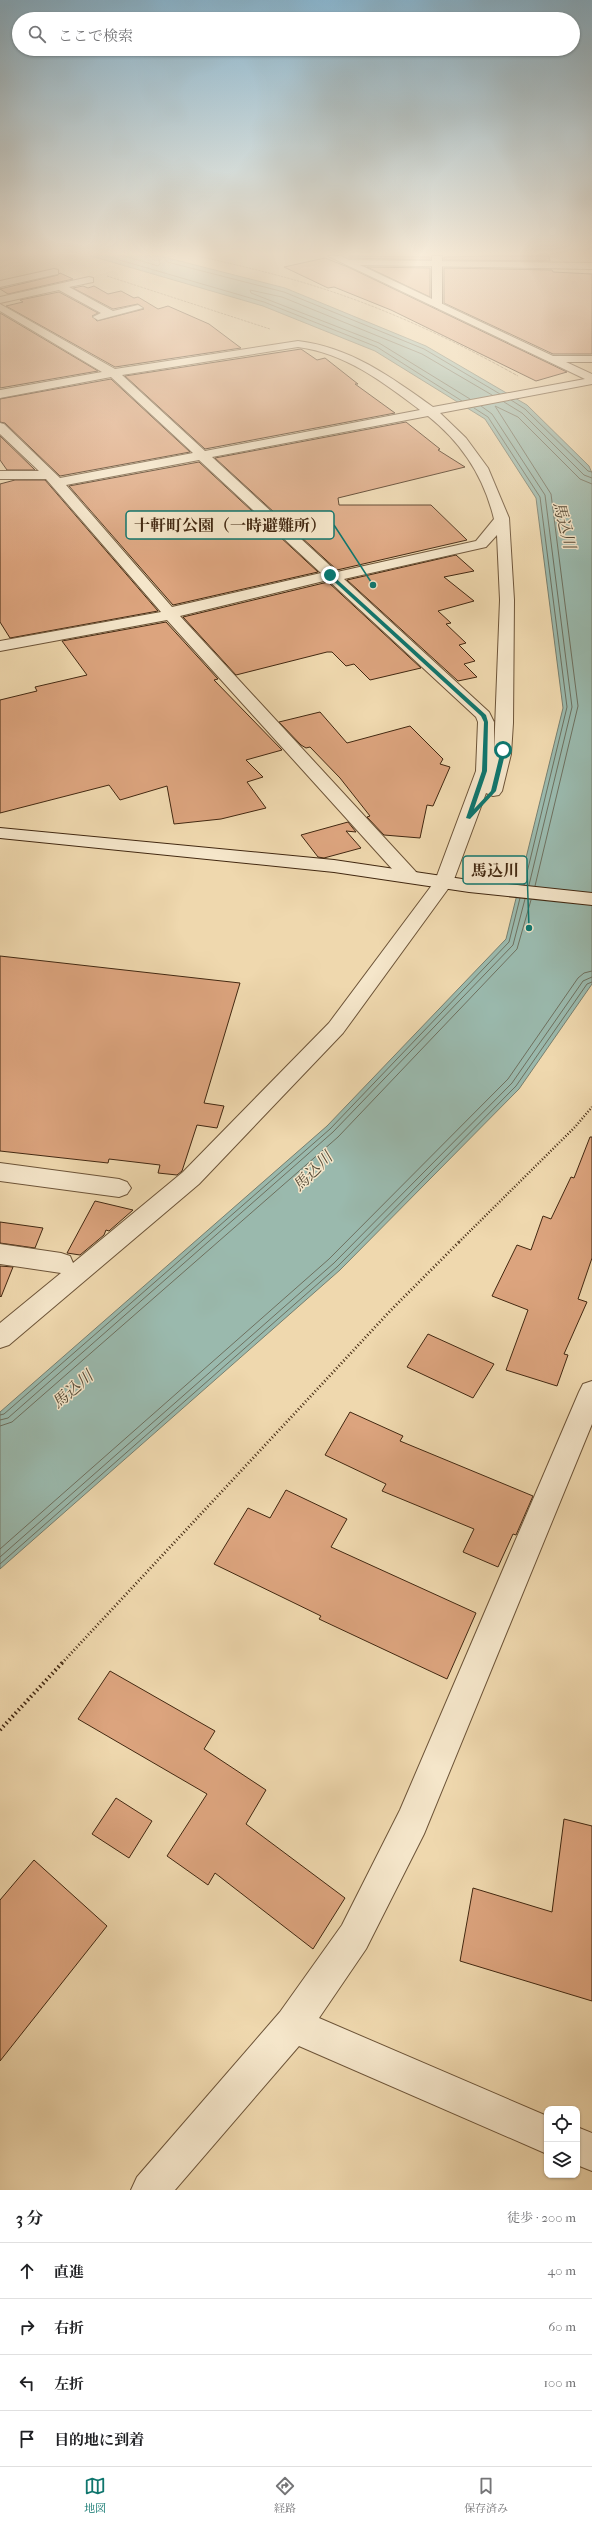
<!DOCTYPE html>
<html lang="ja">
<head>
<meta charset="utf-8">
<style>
	:root { --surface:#fff; --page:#f2f2f2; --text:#202124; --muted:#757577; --line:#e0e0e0; --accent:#0f766e }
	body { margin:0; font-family:"IM FELL French Canon","Noto Serif JP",serif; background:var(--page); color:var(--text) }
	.controls { position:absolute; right:12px; bottom:12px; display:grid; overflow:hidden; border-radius:8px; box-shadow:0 1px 3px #0004 }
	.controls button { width:36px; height:36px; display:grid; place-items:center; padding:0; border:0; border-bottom:1px solid var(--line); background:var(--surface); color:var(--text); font:20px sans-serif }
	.stop { position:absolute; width:12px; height:12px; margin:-9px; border:3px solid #0f766e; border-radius:50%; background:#fff }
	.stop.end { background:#0f766e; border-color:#fff; box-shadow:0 1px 4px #0008 }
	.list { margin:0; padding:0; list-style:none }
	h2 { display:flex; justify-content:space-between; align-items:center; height:52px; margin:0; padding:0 16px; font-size:17px }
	h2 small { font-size:13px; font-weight:400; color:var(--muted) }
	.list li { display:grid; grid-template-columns:26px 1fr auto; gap:12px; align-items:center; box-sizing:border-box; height:56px; padding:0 16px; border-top:1px solid var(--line) }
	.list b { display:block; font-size:15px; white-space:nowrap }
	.list em { font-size:13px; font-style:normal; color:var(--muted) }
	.icon { flex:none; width:22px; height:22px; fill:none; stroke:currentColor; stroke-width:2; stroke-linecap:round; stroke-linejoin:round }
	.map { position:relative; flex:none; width:592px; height:2190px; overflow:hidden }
	.search { position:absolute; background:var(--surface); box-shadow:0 1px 3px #0004; left:12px; right:12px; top:12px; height:44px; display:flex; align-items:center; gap:10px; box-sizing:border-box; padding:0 14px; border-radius:22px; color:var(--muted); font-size:15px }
	.sheet { height:276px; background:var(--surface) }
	nav { display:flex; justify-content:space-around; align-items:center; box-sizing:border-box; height:56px; border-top:1px solid var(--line); background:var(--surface); font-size:11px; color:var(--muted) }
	nav a { display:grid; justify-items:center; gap:2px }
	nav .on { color:var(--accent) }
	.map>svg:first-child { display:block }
	.water { fill:#9ab9ad; stroke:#777f6f }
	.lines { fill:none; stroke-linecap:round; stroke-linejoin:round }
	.shore { stroke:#6e705f; stroke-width:1 }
	.building { fill:#dca47e; stroke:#422811 }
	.street-casing { stroke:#6d5438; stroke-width:2 }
	.secondary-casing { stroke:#422811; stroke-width:2 }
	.path-far3 { stroke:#422811; stroke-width:1; stroke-dasharray:0.5 1; stroke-linecap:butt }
	.path-far2 { stroke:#422811; stroke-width:2.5; stroke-dasharray:1 2; stroke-linecap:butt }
	.path-far1 { stroke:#422811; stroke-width:3; stroke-dasharray:1 2.5; stroke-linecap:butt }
	.path { stroke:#422811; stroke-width:4; stroke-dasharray:1.5 3; stroke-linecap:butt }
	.street { fill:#f5e6ca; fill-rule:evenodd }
	.secondary { fill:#f5e6ca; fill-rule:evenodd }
	.route { fill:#0f766e }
	.labels { text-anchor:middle; stroke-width:3; stroke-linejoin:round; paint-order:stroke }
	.water-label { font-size:16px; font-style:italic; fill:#584c38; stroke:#f5e6ca }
	.leader { fill:none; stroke:#0f766e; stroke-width:1.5 }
	.callout-dot { fill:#0f766e; stroke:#f5e6ca; stroke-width:1.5 }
	.callout { fill:#f5e6ca; stroke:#0f766e; stroke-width:1.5 }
	.callout-label { font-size:16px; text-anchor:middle; font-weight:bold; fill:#422811 }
</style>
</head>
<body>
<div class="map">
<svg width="592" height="2190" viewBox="0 0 592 2190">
	<rect width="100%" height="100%" fill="#efd8ae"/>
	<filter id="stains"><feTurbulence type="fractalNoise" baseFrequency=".005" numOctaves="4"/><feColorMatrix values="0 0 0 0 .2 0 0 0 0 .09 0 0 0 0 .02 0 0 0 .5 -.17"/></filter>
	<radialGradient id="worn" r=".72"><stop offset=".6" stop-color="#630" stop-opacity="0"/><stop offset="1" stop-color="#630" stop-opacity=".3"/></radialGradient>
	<path class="water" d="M91,256H160L285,288L426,346L527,405L589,466L592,473V984L519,1089L340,1270L0,1569V1412L327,1126L506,939L563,708L536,498L485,419L375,351L263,306Z"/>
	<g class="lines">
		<g class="shore">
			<path d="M106,256L264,302L377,347L462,401"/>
			<path d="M124,256L158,266L160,264L158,256"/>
			<path d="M163,256L167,262L284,292L424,349L500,394"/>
			<path d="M470,399L379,343L251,293L250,290L282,297L422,354L492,395"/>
			<path d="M511,400L525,409L588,471L592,472"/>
			<path d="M504,402L522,413L584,475L592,478"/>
			<path d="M481,406L492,414L545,495L572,707L529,885"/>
			<path d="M474,408L488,417L540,497L567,707L524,885"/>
			<path d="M535,886L578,706L551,494L495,406L518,417L580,479L592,484"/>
			<path d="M0,1415L4,1414L330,1129L509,942L520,898"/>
			<path d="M0,1420L8,1418L333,1132L513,945L525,899"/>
			<path d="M0,1426L12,1422L338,1137L517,949L531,900"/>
			<path d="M0,1549L329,1259L508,1079L578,978L584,973L592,971"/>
			<path d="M0,1557L334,1263L512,1083L583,981L592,977"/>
			<path d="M0,1564L337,1267L516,1086L587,984L592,982"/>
		</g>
	</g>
	<g class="building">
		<path d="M349,256L430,257V260L349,258Z"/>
		<path d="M490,256H549L550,261L444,260V257Z"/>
		<path d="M325,258L348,267L567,372L536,381L391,310L334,287L328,288L284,267Z"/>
		<path d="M367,267L430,268V297Z"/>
		<path d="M444,268L552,270L553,272L592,274V354H553L444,303Z"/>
		<path d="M60,273L73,279L8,294L0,289L58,275Z"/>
		<path d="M83,286L88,288L94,286L108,294L121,291L134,298L138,297L158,309L168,306L209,324L241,348L115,367L6,306L23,302L20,300L59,292L98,313L92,316L97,321L144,309L138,304L113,309L73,288Z"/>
		<path d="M0,313L98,371L0,388Z"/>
		<path d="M301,349L317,360L325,358L358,384H355L395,413L205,449L125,376Z"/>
		<path d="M111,379L190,452L60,476L5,423L0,422V399Z"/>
		<path d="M406,422L440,449L438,450L465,467L338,498L339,505H431L467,540L337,570L215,458Z"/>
		<path d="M0,436L35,470H7L0,460Z"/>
		<path d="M199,462L318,572L173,605L69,486Z"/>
		<path d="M15,480H45L158,611L10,638L0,622V484Z"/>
		<path d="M456,555L474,571L444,577L474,601L438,611L451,623L446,624L466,643L459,645L475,661L464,664L477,677L458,681L347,580Z"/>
		<path d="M328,582L421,668L370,680L354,664L346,666L332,652H327L236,675L183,617Z"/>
		<path d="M166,622L218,679L214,680L282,750L246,760L263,777L247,782L266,808L221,819L174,824L167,786L120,800L109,785L0,813V700L37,691L35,687L87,675L62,641Z"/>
		<path d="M320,712L347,743L410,726L443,759L440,764L450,767L433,806L427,805L420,838L384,835L367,817L370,816L340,778L310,747L306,748L301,745L279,722Z"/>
		<path d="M348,822L356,832L346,831L361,848L324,858L318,857L301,835Z"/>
		<path d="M0,956L240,983L204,1103L224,1106L217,1128L197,1125L182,1171L177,1175L158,1173L160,1165L109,1159L108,1163L0,1151Z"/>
		<path d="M590,1137H592V1258L578,1299L587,1302L564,1354L568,1355L557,1386L506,1370L528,1310L492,1296L517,1245L531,1250L543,1216L551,1219L571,1177L574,1178Z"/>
		<path d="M95,1201L133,1210L109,1231L106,1230L104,1235L80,1255L67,1253Z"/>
		<path d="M0,1222L43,1228L35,1248L0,1243Z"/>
		<path d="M0,1266L13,1267L1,1297L0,1296Z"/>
		<path d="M428,1334L494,1364L473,1398L407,1367Z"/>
		<path d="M350,1412L403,1436L400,1441L533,1496L516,1535L513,1534L498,1567L463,1552L474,1529L382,1491L386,1484L325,1455Z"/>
		<path d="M286,1490L347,1519L331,1547L476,1613L447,1679L319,1619L321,1616L214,1564L248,1508L270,1518Z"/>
		<path d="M110,1671L215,1731L204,1749L266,1790L246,1824L345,1898L313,1949L215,1873L208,1885L167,1856L207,1794L78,1719Z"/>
		<path d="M116,1798L152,1821L129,1858L92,1834Z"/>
		<path d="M564,1819L592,1826V2001L460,1961L473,1888L552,1912Z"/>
		<path d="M34,1860L107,1926L0,2061V1900Z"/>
	</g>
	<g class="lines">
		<g class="street-casing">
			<g id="street">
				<path d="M328,256H341L349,260L592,263V269L360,265L553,356H592V362H566L592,374V384L440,413L466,438L488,468L509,518L514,600L513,723L511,754L502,791L499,795L493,796L486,793L453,882L343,1033L199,1184L9,1345L0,1348V1323L61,1273L0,1264V1244L61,1253L70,1256L73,1263L183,1172L329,1023L435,881L476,771L478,722L476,717L328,580L180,616L417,873L419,877L417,881H403L167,620L0,651V641L161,612L46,479H0V471H39L0,434V423L4,424L60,478L193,453L111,377L0,398V390L102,372L0,311V304L115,369L298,341C350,347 391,377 433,407L585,379ZM298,347C345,353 383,382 420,410L205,451L122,375ZM428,416C462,443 484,477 494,519L476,541L337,572L212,457ZM199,460L321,573L172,607L66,485ZM497,535L500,600L494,754V722L489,712L344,579L486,547Z"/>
				<path d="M54,269L58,270V274L0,287V281Z"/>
				<path d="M89,277L93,278V282L69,287L113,311L138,305L143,308L98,320L93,317L101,313L59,290L0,303V297Z"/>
				<path d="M0,1163L119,1179L127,1182L131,1188L127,1194L119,1197L0,1181Z"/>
				<path d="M592,1381V1424L424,1834L366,1949L319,2018L547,2116V2154L299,2046L175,2190H131L137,2177L280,2012L342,1925L400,1810L579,1392L583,1384Z"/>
				<path d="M577,2127L592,2133V2171L577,2165Z"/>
			</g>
		</g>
		<g class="secondary-casing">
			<g id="secondary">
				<path d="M432,256H442V305L437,308L432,305Z"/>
				<path d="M0,828L334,860L469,880L592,893V905L469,892L334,872L0,838Z"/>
			</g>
		</g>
		<g class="path-far3">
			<path d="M198,256C241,266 285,276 327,290C394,312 457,342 518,376"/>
			<path d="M107,276L270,329"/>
		</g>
		<path class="path-far2" d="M459,1242L575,1127L592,1107"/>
		<path class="path-far1" d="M62,1663L391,1310L460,1241"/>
		<path class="path" d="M0,1730L63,1662"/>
		<use href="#street" class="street"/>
		<use href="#secondary" class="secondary"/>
	</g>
	<linearGradient id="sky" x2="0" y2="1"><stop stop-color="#89b6d0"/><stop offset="0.45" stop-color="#f8eddb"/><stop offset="1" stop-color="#f8eddb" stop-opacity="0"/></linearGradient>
	<rect width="592" height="563" fill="url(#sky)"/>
	<path class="route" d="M331,574L486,715L488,722L487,771L474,809L491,791L501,750H506L496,791L470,819L466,818L482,771L484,722L481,716L327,575Z"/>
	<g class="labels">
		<g class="water-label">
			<text transform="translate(565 525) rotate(76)" y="6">馬込川</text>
			<text transform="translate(312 1171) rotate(-45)" y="6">馬込川</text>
			<text transform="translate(72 1389) rotate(-41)" y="6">馬込川</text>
		</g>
	</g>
	<path class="leader" d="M373 585L334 525M529 928L527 870"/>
	<g class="callout-dot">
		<circle cx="373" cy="585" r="4"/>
		<circle cx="529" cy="928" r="4"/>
	</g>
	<g class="callout">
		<rect x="126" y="511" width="208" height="28" rx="4"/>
		<rect x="463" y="856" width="64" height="28" rx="4"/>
	</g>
	<g class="callout-label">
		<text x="230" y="531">十軒町公園（一時避難所）</text>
		<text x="495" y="876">馬込川</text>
	</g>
	<rect width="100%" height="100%" filter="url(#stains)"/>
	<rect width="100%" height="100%" fill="url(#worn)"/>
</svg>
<div class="controls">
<button><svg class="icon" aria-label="locate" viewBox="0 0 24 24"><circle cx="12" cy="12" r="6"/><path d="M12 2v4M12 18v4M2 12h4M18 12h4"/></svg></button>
<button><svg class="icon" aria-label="layers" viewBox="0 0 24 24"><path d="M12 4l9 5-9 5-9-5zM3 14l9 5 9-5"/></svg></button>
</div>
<div class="stop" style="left:503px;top:750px"></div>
<div class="stop end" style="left:330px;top:575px"></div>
<div class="search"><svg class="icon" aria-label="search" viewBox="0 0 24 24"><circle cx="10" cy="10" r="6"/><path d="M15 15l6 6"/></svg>ここで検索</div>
</div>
<section class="sheet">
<h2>3 分<small>徒歩 · 200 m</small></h2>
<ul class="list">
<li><svg class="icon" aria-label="ahead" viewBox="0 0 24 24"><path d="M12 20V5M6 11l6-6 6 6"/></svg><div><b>直進</b></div><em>40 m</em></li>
<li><svg class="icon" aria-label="right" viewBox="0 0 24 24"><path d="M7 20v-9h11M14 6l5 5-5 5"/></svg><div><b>右折</b></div><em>60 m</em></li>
<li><svg class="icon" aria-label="left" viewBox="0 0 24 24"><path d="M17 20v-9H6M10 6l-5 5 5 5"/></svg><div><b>左折</b></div><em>100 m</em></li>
<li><svg class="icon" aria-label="arrive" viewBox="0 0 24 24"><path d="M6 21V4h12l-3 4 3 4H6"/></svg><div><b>目的地に到着</b></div></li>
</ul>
</section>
<nav>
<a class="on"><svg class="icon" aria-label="map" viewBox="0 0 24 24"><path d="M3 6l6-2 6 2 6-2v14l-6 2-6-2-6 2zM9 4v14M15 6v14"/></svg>地図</a>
<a><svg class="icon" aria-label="directions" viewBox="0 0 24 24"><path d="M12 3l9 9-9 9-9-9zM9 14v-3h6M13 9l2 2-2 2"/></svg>経路</a>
<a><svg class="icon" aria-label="saved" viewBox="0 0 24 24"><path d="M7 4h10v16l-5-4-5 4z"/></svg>保存済み</a>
</nav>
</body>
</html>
